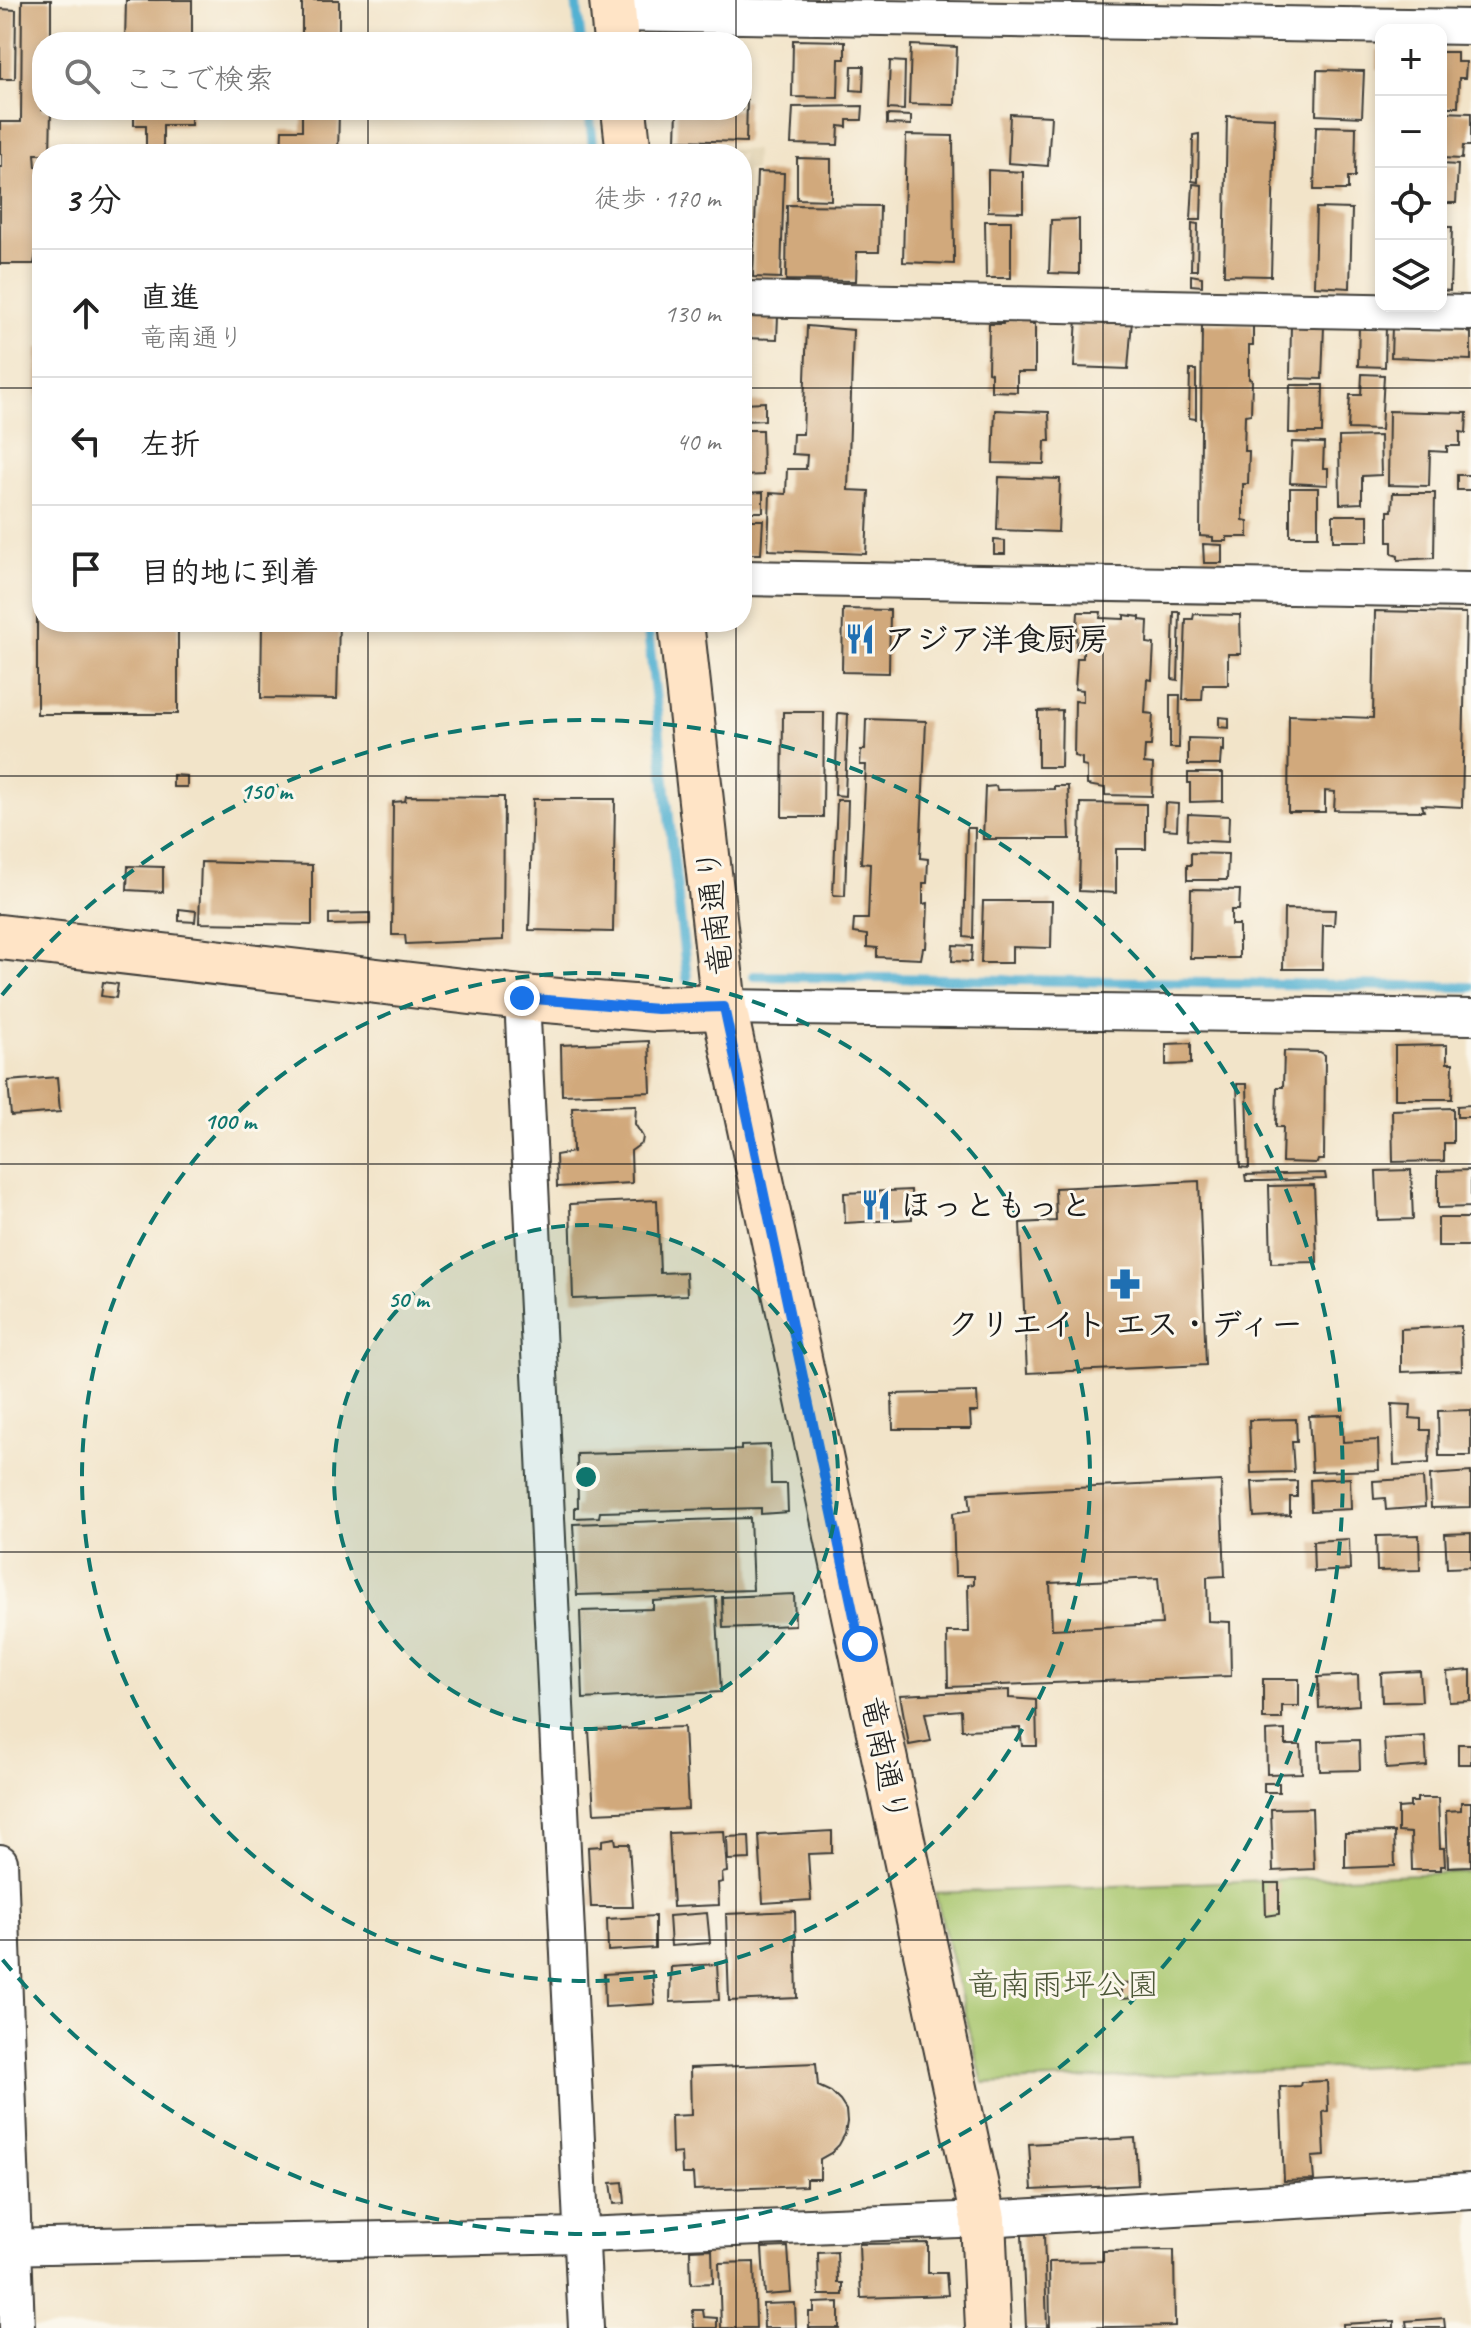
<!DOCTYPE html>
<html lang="ja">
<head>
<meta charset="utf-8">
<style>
	:root { --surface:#fff; --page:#f6f6f6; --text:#222; --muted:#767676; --line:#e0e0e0 }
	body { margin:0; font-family:Caveat,"Klee One",sans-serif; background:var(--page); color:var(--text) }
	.controls { position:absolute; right:24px; top:24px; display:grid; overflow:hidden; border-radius:16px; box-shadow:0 4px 12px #0003 }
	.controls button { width:72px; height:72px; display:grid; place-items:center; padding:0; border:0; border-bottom:2px solid var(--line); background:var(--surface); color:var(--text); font:40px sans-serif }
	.stop { position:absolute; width:24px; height:24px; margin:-18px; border:6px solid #1a73e8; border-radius:50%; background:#fff }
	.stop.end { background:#1a73e8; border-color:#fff; box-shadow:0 2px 8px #0008 }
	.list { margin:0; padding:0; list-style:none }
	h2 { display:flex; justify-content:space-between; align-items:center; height:104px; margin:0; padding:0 32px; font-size:34px }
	h2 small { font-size:26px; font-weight:400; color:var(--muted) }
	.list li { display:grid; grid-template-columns:52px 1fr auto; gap:24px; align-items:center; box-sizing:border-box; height:128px; padding:0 32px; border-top:2px solid var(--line) }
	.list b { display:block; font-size:30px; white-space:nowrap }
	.list p { margin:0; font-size:26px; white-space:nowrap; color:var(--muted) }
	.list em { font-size:26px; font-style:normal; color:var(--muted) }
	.icon { flex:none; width:44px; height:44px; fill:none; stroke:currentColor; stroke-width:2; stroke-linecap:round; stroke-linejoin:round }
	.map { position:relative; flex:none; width:1471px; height:2328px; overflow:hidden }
	.search { position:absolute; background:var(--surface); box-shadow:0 4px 12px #0003; left:32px; top:32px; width:720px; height:88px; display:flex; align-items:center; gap:20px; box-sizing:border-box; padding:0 28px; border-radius:32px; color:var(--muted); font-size:30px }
	.panel { position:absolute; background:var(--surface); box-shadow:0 4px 12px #0003; left:32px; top:144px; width:720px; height:488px; border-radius:32px }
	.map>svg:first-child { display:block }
	.built { fill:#e3d6b7 }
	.green { fill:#a8c66d; stroke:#627144; stroke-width:2 }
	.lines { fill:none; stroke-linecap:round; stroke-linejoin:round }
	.stream { stroke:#53b1d2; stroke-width:10 }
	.building { fill:#d1a97b; fill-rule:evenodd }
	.street-casing { stroke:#3c3a36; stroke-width:38 }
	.secondary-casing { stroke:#3c3a36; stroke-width:48 }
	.street { stroke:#fff; stroke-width:34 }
	.secondary { stroke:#ffe4c6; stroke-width:44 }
	.route { stroke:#1a73e8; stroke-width:10 }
	.grid { fill:none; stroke:#1c1c1c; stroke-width:2; stroke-opacity:0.55 }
	.ring { fill:none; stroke:#0f766e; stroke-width:4; stroke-dasharray:14 10 }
	.labels { text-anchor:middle; stroke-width:6; stroke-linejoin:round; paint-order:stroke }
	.poi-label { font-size:32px; font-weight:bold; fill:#1c1c1c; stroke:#fbf7ec; text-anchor:start }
	.street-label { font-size:32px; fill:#1c1c1c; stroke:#fbf7ec }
	.park-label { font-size:32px; fill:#4d5838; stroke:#fbf7ec }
	.centre { fill:#0f766e; stroke:#fbf7ec; stroke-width:4 }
	.ring-label { font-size:24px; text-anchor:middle; font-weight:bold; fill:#0f766e; stroke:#fbf7ec; stroke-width:6; stroke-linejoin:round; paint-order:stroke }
</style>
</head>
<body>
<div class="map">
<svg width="1471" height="2328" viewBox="0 0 1471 2328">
	<rect width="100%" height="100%" fill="#fbf7ec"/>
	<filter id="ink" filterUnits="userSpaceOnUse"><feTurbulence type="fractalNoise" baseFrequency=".0125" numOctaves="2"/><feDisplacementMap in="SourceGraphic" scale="16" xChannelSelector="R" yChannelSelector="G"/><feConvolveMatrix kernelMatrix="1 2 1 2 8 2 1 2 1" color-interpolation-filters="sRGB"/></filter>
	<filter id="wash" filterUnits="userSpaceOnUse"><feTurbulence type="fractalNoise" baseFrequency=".006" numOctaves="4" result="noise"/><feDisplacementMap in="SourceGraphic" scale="32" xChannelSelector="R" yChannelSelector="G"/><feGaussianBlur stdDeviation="1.8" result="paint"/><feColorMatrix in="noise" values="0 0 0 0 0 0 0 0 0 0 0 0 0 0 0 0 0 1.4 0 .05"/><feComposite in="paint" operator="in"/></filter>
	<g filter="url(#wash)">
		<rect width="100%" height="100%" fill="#f2e4c9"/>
		<path class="built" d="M703,149L755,150L754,171H746L744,247H751V279L742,278V154H703Z"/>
		<path class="green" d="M1471,1872V2062L983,2083L935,1893Z"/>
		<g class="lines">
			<g class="stream">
				<path d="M576,0L581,42"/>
				<path d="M589,110L594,154"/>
				<path d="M647,622L687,978"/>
				<path d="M754,976L1471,987"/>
			</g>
		</g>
		<g id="blocks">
			<g class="building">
				<path d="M22,0H51V42H42V110H51L50,154H35L36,167H42V253H36L34,264H0V167H2V154H0V122H21Z"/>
				<path d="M126,0H192V42H125Z"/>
				<rect x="302" y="0" width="37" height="42"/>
				<path d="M0,9L16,10L15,79H0Z"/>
				<path d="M793,40L845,41V59H839L838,98L792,97Z"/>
				<path d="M911,45L957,47L955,105L909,104Z"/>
				<rect x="1377" y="50" width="4" height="19"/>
				<path d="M1441,52H1457V62H1466L1465,78H1459L1458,107H1441Z"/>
				<path d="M890,61L905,62L904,110L888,109Z"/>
				<path d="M852,66H864L863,91L851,90Z"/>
				<path d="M1317,70L1364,71L1362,117L1316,115Z"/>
				<path d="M742,100H747L746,142L676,140L677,110H742Z"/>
				<path d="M863,106L862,120H847V127L839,126L838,145L791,144L793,107Z"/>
				<path d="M134,110H191V125H163V154H146V125H134Z"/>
				<path d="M302,110H339L338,154H281L282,130H302Z"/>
				<path d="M1441,112L1471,113V146H1463L1462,159L1441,158Z"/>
				<path d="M1010,114L1051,116L1048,166L1008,163Z"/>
				<path d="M887,115L911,116V125L887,124Z"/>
				<path d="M1227,116L1275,118L1271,276L1224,275Z"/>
				<path d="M1316,126L1356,127L1355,177H1348V190H1314Z"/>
				<path d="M1199,134L1198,182L1192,181L1193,135Z"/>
				<path d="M906,135L953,136L954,264L903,262Z"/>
				<path d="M797,158L831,159V200L797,199Z"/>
				<path d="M1441,164L1458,165L1456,203H1441Z"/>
				<path d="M988,170L1023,172V212L988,211Z"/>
				<path d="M757,172L784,173L781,278L753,277Z"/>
				<path d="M1193,184L1202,185L1201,220H1191Z"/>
				<path d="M787,205L880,206L879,252H857L856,281L786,280Z"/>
				<path d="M1316,208L1352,209L1350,288L1314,286Z"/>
				<path d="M1079,219V274L1049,273L1051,220Z"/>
				<path d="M985,221H1011V278H986Z"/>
				<path d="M1192,223L1198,224L1197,270H1191Z"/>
				<path d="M1441,227H1452L1450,291L1441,290Z"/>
				<path d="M1191,275L1202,277V286L1191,285Z"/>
				<path d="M744,315L778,316L777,339L744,338Z"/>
				<path d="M1077,318L1132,320L1128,369L1074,367Z"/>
				<path d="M1004,319H1031L1030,324H1035V372H1017V392L991,391V373L988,372L989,324H1003Z"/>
				<path d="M1202,324L1253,325V345H1249V379L1252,380L1251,414L1245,415L1244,451H1249L1248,484H1243V520L1248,521V537H1227V541H1213V537L1200,536Z"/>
				<path d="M1291,324L1324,326L1322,379L1290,378Z"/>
				<path d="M1359,325L1386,326L1385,367L1358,366Z"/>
				<path d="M807,326L853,330L848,490L869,491L866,554L768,550L770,493L786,494L787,469H806L807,455L792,454L793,434H803Z"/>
				<path d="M1392,326L1467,329V332L1471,333V360L1391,357Z"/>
				<path d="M37,348H42V622H178V714H37Z"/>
				<path d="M1190,370H1196V419L1189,418Z"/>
				<path d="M1362,374L1384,375L1381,430L1348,429L1350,395H1361Z"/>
				<path d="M1290,385H1323L1322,433H1289Z"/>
				<path d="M765,402V420L742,421V403Z"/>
				<path d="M995,410L1049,412L1050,441H1045L1044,464L993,463Z"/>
				<path d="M1389,411L1467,413L1466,433L1460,432V446H1447V452L1430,451L1429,486L1388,485Z"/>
				<path d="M742,430H762L763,475L742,476Z"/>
				<path d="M1380,436L1381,475L1362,476V503L1340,504L1339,437Z"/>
				<path d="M1292,442L1324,443L1323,468H1328V485L1290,483Z"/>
				<rect x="1457" y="475" width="14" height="15"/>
				<path d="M999,477L1060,479L1058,532L997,530Z"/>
				<rect x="1290" y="488" width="28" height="48"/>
				<path d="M763,492V512H742V493Z"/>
				<path d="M1393,493H1435L1434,558L1398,560V556L1392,554V542H1388V511H1392Z"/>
				<rect x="1333" y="515" width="35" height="26"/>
				<path d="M742,520H763L761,554H742Z"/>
				<path d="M994,540L1005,541V554H994Z"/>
				<path d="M1203,544L1222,545V563H1204Z"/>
				<path d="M843,609L890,610L889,673L842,672Z"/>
				<path d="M1375,611L1466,613L1462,807L1422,805L1424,811L1334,810L1335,792L1325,791V812H1288L1289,715L1373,718Z"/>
				<path d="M1078,612H1101L1100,618L1124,619V615L1140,617V620L1148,621L1147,643L1154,644L1152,680L1147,679L1145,713L1153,714L1151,746H1145L1144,763L1153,764L1152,796L1105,795V788L1087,785V767L1082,766V758L1074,756L1075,701L1083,702V690L1075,689L1077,658H1083V649H1076Z"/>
				<path d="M1174,612H1180L1178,680L1172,679Z"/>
				<path d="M1194,614L1240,615L1241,654H1228V685H1203L1202,700H1183L1186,619H1193Z"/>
				<path d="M262,622H339L337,699L261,698Z"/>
				<path d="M1170,695H1180L1179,748H1170Z"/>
				<path d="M1062,710L1061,767H1038V711Z"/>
				<path d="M783,712H824L823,817H782Z"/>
				<path d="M838,713L848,714L845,796L835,795Z"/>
				<path d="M1219,717L1229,718V728L1219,727Z"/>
				<path d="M866,719L926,721L920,858L928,859L927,883H923V904L928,903L926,948H923L921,959L877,957V948L867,947V935L853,933L854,919H868L870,864L861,863L866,765H860L861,750H865Z"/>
				<path d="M1188,738L1224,739V751L1221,750L1220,765H1188Z"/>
				<path d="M1188,773H1223V801L1190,802V783H1188Z"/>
				<path d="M173,775L187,776V787H173Z"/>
				<path d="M996,786L997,790L1054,789V786H1068L1070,839H983L985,787Z"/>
				<path d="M406,796L504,797L503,940L406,944L405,935H392L393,802L405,801Z"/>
				<path d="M533,799H615L613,932L529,930Z"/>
				<path d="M837,800H848L845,896L833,895Z"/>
				<path d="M1081,803L1146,804V849H1116V893L1079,891Z"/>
				<path d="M1165,803L1178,804L1177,830L1164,829Z"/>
				<path d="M1188,814L1229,816L1228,842L1187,840Z"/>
				<path d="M967,828H975L973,938L964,937Z"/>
				<path d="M1191,853L1228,854L1227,880H1187V865H1191Z"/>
				<path d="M201,862L312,865V925L199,923Z"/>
				<path d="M128,866L163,867V892L127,890Z"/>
				<path d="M1191,889L1240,890L1239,910H1231V925H1239V958H1190Z"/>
				<path d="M983,901H1052L1051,948L1012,947V963H981Z"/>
				<path d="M179,909L196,911L195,922L179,921Z"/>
				<path d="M1284,909L1335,910L1334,925H1323L1322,969H1283Z"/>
				<path d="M370,913V924L329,925V914Z"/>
				<path d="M953,945L972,946L971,962L952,961Z"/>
				<path d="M103,982L118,984L116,998L101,996Z"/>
				<path d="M649,1041L651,1092L562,1095L561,1045Z"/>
				<path d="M1191,1043V1064L1166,1065V1044Z"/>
				<path d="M1447,1045V1063H1453L1452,1099H1395V1046Z"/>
				<path d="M1284,1051L1320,1052L1325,1055L1324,1160H1318L1317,1163L1282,1162L1283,1127H1276L1277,1087H1283Z"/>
				<path d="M57,1077L60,1112L11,1116L8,1081Z"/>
				<path d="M1237,1084H1247L1249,1168L1240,1167Z"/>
				<path d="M636,1105L635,1124L643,1137L642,1143L631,1151L632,1183L557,1187L556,1155L573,1152L572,1107Z"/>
				<path d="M1471,1105V1117H1457V1106Z"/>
				<path d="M1453,1108V1143H1444V1161L1393,1162L1392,1110Z"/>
				<path d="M1411,1170L1413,1219L1378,1220L1376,1171Z"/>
				<path d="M1471,1170V1207L1438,1208V1171Z"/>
				<path d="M1325,1173L1326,1179L1262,1181H1246L1245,1175Z"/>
				<path d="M1199,1181L1206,1365L1027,1373L1020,1223L1056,1221L1055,1188Z"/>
				<path d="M1314,1185L1317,1262L1271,1263L1269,1186Z"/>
				<path d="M911,1190L912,1219L845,1223L844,1193Z"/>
				<path d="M657,1200L660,1273L686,1272L687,1295L573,1299L570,1204Z"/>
				<rect x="1438" y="1218" width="33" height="28"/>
				<path d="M1461,1326L1462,1370L1401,1372V1329Z"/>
				<path d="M977,1392L978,1412H970L971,1429H893L892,1394Z"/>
				<path d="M1392,1404L1411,1405L1410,1418L1421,1419V1430H1430L1429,1463L1394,1465Z"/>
				<path d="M1471,1410V1456H1439L1438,1411Z"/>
				<path d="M1342,1415L1343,1442L1378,1440L1379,1470L1312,1472L1309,1416Z"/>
				<path d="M1296,1419L1297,1442H1292L1294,1472L1251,1473L1249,1420Z"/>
				<path d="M770,1445L771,1484H787L788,1512L761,1514V1508L600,1512L599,1517L575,1518V1507H578L577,1454L741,1450V1446Z"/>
				<path d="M1471,1472V1507L1431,1508L1430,1475Z"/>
				<path d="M1350,1478L1351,1509L1311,1511L1310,1480Z"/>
				<path d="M1423,1478L1425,1507L1386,1510L1385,1498L1374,1499L1373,1481Z"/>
				<path d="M1221,1481L1225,1576L1207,1577L1208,1621L1230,1622L1231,1676L948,1687L947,1632H969L968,1585L974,1584V1576H955L953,1513L971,1510L969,1493ZM1158,1578L1162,1624L1052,1629L1050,1583Z"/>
				<path d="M1297,1481V1497H1290V1515L1254,1517L1252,1482Z"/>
				<path d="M750,1518L753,1590L577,1595L573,1524Z"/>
				<path d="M1471,1533V1567L1447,1568L1445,1534Z"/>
				<path d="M1419,1535L1420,1570L1377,1571L1376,1536Z"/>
				<path d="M1349,1539L1350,1570L1314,1572L1313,1541Z"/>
				<path d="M794,1594L795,1625L723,1628L722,1597Z"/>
				<path d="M716,1597L721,1692L583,1699L580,1611L653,1609V1601Z"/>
				<path d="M1471,1670V1701L1449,1702L1447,1672Z"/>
				<path d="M1420,1671L1422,1701L1382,1702L1381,1673Z"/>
				<path d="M1358,1675L1359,1705L1319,1708L1318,1677Z"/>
				<path d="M1263,1679H1299V1706H1282V1719H1263Z"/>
				<path d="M1009,1690V1698L1036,1700L1037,1746H1022L1020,1728L962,1730L961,1710L925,1713L931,1741L909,1745L900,1695Z"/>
				<path d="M684,1727L688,1809L594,1813L589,1730Z"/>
				<path d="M1285,1730V1745H1301L1302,1773L1267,1774L1266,1731Z"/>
				<path d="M1425,1736L1427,1766L1386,1769L1384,1739Z"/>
				<path d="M1359,1740L1360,1770L1320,1771L1319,1741Z"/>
				<rect x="1458" y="1744" width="13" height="20"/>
				<rect x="1264" y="1783" width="15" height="9"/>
				<path d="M1417,1798H1438L1440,1848H1444L1445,1866H1441V1870H1412L1411,1833L1398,1832V1808L1410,1807V1802H1417Z"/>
				<path d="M1461,1802H1471V1866L1448,1867L1446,1811L1461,1810Z"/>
				<path d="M1312,1808L1314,1869L1273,1871L1271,1809Z"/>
				<path d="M724,1831L727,1872L722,1873L723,1882L718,1883L719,1905L673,1907L669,1833Z"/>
				<path d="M832,1831V1853L808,1854L811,1900L763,1903L759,1835Z"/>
				<path d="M1394,1832L1395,1866L1345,1868V1833Z"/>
				<path d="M749,1836L750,1859L728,1860L727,1837Z"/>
				<path d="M615,1838L616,1844H629L633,1907H591L588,1847L602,1846V1840Z"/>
				<path d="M1265,1883H1279V1914L1266,1916Z"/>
				<path d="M795,1911L797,1998L729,2001L726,1914Z"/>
				<path d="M707,1913L710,1943L671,1946L669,1916Z"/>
				<path d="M655,1916V1948L608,1951L607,1919Z"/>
				<path d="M717,1964L719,2000L670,2002L671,1967Z"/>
				<path d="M652,1971L655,2004L605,2007L604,1974Z"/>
				<path d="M1136,1983V1998L1121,1999V1984Z"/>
				<path d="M816,2063L818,2086L831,2092L840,2101L846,2110L847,2122L845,2134L839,2145L831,2153L820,2159V2179H806V2186L694,2190L693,2174H682L681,2153L672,2154L671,2116L691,2115L690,2068Z"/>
				<path d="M1327,2081L1328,2111L1323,2112L1325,2156L1312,2157L1314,2180L1284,2181L1280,2087L1300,2086L1301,2082Z"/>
				<path d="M1135,2138L1138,2185L1032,2190L1029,2144Z"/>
				<path d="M623,2182L625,2203L614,2204L611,2183Z"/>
				<path d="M1044,2234L1047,2328H1026L1022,2235Z"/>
				<path d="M928,2243V2273H946L948,2295L861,2298L859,2244Z"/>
				<path d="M788,2247L791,2293L765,2295L762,2248Z"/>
				<path d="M712,2249L713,2283L691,2284L690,2250Z"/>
				<path d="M1174,2250L1175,2326L1050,2328L1049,2262L1103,2261V2251Z"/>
				<path d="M837,2252L838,2283H843V2295H819L818,2253Z"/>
				<path d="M754,2262L756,2328H721L719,2263Z"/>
				<path d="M839,2302V2328H809V2312H814V2303Z"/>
				<path d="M795,2303L796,2328H764L763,2304Z"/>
				<path d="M693,2310H703L704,2317L717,2318V2328H694Z"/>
				<path d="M1444,2318L1445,2328H1407L1406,2321Z"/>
				<path d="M1394,2321V2328H1343V2324Z"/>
			</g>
		</g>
	</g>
	<g filter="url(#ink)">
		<use href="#blocks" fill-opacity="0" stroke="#3c3a36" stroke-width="2"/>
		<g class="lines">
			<g class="street-casing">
				<g id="street">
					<path d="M613,14L1471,27"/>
					<path d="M742,299L1471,313"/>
					<path d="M742,578L1471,590"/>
					<path d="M522,998L586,2328"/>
					<path d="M724,1007L1471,1017"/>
					<path d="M0,1862L17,2328"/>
					<path d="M0,2247L582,2235L983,2219L1471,2191"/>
				</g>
			</g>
			<g class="secondary-casing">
				<g id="secondary">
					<path d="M612,0L616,42"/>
					<path d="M624,110L629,154"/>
					<path d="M681,622L724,1007L983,2219L988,2328"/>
					<path d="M0,937L522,998L657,1009L724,1007"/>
				</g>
			</g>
			<use href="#street" class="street"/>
			<use href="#secondary" class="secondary"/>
		</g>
	</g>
	<g class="lines" filter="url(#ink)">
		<path class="route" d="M522,998L657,1009L724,1007L860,1644"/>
	</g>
	<path class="grid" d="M368,0V42M736,0V42M1103,0V2328M368,110V154M736,110V154M0,388H42M742,388H1471M368,622V2328M736,622V2328M0,776H1471M0,1164H1471M0,1552H1471M0,1940H1471"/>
	<circle cx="586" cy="1477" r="252" fill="#0f766e" fill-opacity=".12"/>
	<g class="ring">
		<circle cx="586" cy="1477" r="252"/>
		<circle cx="586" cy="1477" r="504"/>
		<path d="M2 995A757 757 0 1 1 2 1959"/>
	</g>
	<defs>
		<g id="restaurant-bare" transform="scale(2.4)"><path d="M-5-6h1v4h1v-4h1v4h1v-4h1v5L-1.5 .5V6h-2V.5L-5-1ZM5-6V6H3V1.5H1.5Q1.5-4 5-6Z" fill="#1f6fb2" stroke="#fbf7ec" stroke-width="2.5" paint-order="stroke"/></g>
		<g id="pharmacy-bare" transform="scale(2.4)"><path d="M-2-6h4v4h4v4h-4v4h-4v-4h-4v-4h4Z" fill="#1f6fb2" stroke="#fbf7ec" stroke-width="2.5" paint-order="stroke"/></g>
	</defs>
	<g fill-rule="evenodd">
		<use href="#restaurant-bare" x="860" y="639"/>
		<use href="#restaurant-bare" x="876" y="1205"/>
		<use href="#pharmacy-bare" x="1125" y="1284"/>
	</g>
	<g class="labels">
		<g class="poi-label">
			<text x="884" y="650">アジア洋食厨房</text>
			<text x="900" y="1216">ほっともっと</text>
			<text x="1125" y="1335" text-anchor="middle">クリエイト エス・ディー</text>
		</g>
		<g class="street-label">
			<text transform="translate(714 912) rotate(-96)" y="11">竜南通り</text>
			<text transform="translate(885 1759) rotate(78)" y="11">竜南通り</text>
		</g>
		<g class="park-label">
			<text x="1063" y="1995">竜南雨坪公園</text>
		</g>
	</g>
	<circle cx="586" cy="1477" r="12" class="centre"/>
	<g class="ring-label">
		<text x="266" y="799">150 m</text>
		<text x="230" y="1129">100 m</text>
		<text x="408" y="1307">50 m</text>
	</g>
</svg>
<div class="controls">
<button>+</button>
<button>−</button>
<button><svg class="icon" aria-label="locate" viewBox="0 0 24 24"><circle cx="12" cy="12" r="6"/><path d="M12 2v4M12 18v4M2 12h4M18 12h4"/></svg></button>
<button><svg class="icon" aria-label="layers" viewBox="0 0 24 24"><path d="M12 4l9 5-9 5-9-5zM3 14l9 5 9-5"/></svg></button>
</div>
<div class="stop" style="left:860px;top:1644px"></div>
<div class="stop end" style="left:522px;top:998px"></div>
<div class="search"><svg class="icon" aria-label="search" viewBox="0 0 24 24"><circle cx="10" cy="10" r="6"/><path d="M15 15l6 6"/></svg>ここで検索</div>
<section class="panel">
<h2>3 分<small>徒歩 · 170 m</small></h2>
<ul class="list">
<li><svg class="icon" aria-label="ahead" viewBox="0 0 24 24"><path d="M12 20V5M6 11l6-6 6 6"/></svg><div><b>直進</b><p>竜南通り</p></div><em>130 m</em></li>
<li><svg class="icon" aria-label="left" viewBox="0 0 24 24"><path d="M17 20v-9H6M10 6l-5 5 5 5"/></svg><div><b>左折</b></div><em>40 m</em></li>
<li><svg class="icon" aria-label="arrive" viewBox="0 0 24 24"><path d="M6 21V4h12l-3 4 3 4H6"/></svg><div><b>目的地に到着</b></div></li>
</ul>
</section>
</div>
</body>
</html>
